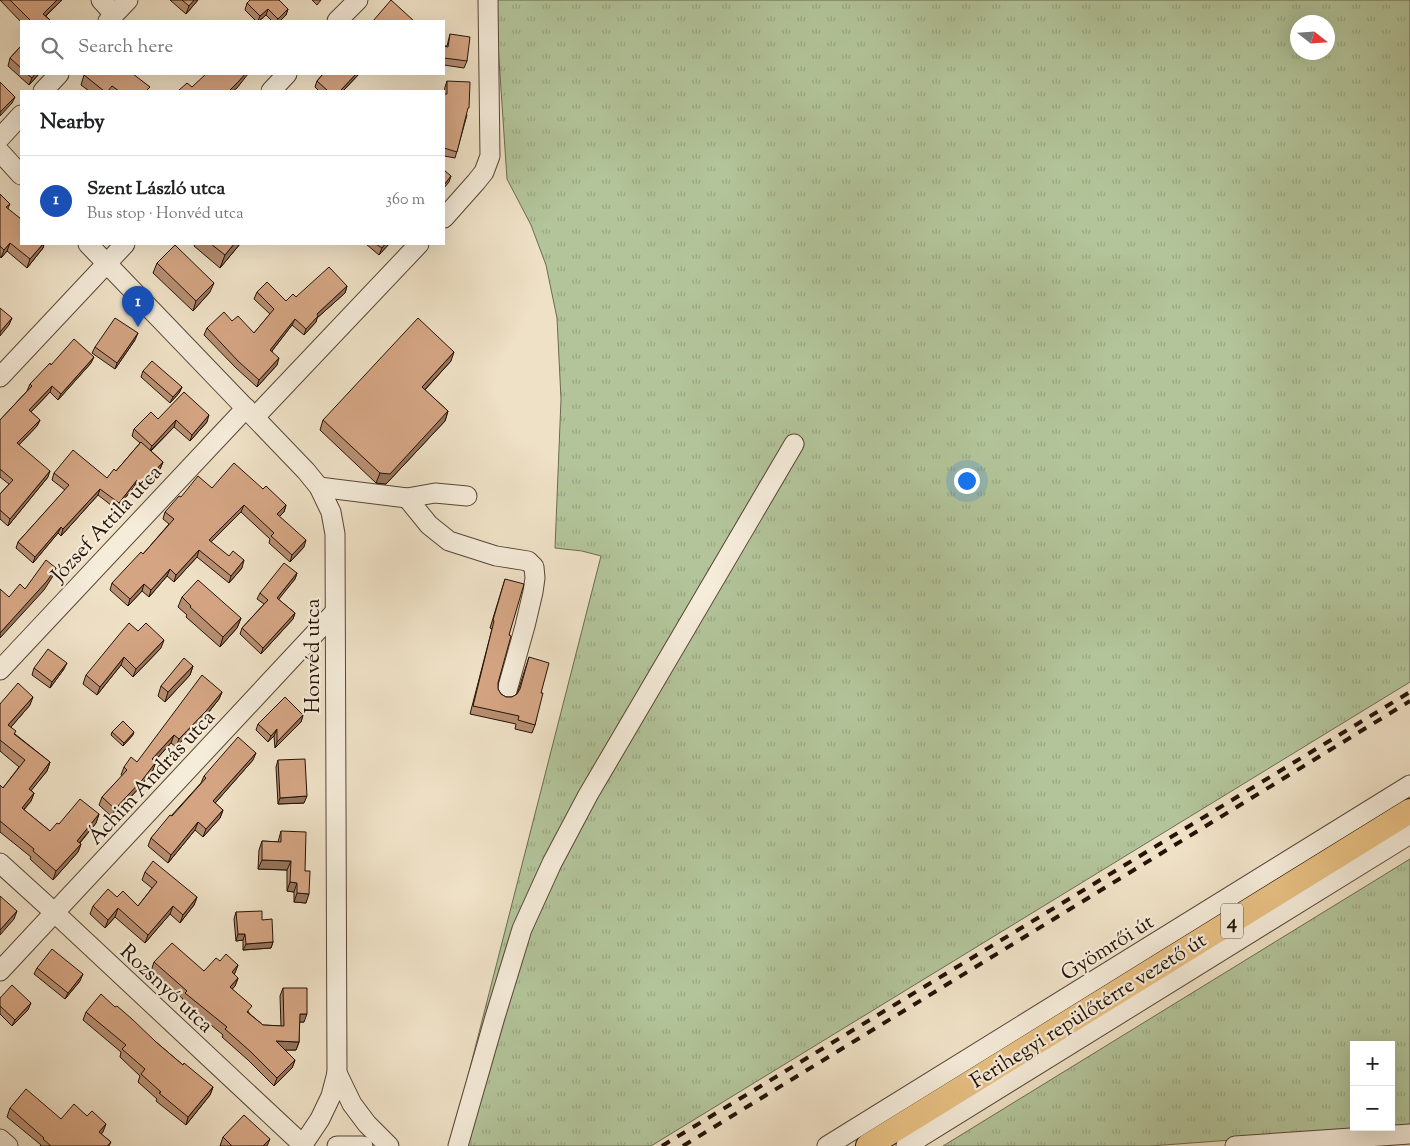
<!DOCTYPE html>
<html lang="en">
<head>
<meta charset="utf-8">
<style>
	:root { --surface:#fff; --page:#f6f6f6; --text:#202124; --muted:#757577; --line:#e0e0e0; --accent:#8f2418 }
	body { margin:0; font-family:"Sorts Mill Goudy",serif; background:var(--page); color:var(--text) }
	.controls { position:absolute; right:15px; bottom:15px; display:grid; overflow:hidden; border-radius:0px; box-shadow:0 5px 20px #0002 }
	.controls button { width:45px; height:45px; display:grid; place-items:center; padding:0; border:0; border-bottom:1px solid var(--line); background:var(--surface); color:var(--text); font:25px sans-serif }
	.compass { position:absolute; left:1290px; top:15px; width:45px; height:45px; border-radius:50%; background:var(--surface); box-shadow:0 5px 20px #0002; rotate:107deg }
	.you { position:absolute; left:966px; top:480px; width:18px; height:18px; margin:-12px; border:4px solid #fff; border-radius:50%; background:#1a73e8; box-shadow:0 0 0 8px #1a73e833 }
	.badge { display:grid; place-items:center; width:32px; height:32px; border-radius:50%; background:var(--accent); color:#fff; font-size:16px; font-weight:700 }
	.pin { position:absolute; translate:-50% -41px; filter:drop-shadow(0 1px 2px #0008) }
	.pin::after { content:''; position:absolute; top:26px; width:18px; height:15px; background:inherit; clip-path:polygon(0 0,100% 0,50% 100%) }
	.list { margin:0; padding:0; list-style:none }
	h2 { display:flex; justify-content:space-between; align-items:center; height:65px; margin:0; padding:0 20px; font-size:21px }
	h2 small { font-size:16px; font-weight:400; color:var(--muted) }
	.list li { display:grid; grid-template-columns:32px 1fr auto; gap:15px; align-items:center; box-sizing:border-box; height:90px; padding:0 20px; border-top:1px solid var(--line) }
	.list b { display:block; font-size:19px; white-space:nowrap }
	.list p { margin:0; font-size:16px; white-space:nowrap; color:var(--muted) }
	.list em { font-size:16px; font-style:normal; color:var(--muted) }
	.icon { flex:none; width:28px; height:28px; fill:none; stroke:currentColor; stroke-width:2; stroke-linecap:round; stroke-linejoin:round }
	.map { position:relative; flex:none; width:1410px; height:1146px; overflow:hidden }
	.search { position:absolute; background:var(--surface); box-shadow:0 5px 20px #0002; left:20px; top:20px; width:425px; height:55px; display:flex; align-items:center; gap:12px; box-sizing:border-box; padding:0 18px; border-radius:0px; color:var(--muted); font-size:19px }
	.panel { position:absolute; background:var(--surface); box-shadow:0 5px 20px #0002; left:20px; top:90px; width:425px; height:155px; border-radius:0px }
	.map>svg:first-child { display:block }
	.grass { fill:url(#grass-tufts); stroke:#6c6b50; fill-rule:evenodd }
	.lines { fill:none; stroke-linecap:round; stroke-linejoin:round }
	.minor-casing { stroke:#574636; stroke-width:21 }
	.major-casing { stroke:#241206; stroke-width:26 }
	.minor { stroke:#f5ecda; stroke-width:19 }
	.major { stroke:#e8c083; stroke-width:24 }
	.rail { stroke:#241206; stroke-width:4; stroke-dasharray:9 9; stroke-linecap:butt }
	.wall { fill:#b78e71; stroke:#241206 }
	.shaded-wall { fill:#95745c; stroke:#241206 }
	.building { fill:#d5a583; stroke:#241206 }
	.labels { text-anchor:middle; stroke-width:4.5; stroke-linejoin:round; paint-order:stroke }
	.shield { fill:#f5ecda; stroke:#635346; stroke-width:1 }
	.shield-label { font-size:20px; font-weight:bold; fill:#241206 }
	.street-label { font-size:21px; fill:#241206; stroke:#f5ecda }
</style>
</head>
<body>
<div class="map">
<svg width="1410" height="1146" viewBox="0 0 1410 1146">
	<defs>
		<pattern id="grass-tufts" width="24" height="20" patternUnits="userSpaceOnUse" patternTransform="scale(1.25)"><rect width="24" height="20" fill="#b3c49a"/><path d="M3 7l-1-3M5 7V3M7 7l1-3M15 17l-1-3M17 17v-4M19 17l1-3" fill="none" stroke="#9aa783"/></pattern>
	</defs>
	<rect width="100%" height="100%" fill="#efe1c6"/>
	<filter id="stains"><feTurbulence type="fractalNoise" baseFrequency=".004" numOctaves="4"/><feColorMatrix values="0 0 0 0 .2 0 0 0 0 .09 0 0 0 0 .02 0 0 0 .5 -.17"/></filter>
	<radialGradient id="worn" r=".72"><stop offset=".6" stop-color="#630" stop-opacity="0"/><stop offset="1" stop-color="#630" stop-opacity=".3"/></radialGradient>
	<g class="grass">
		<path d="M495,0H1410V682L651,1146H450L601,556L582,551L555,548L561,399L557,318L546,265L531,225L507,179ZM1298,22H1328V52H1298Z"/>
		<path d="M1410,859V1127L1150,1146H943ZM1354,1045H1391V1127H1354Z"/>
	</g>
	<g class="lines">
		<g class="minor-casing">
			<g id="minor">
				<path d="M101,0L114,14"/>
				<path d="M108,21L128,0"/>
				<path d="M337,21L358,0"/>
				<path d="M43,91L59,74"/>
				<path d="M271,91L287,74"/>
				<path d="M0,138L21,115"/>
				<path d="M0,152L21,175"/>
				<path d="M444,218L476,182L484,172L490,156L488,0"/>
				<path d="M88,244L306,471L319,487L331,512L335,534L337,1073L352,1104L367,1124L389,1146"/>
				<path d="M0,377L125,244"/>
				<path d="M255,417L419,244"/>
				<path d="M319,487L407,498L435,493L467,496"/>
				<path d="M407,498L429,525L449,541L496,556L528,561L534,567L535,578L533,592L525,626L506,694"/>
				<path d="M0,670L246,408"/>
				<path d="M0,863L55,913L303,1145"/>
				<path d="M0,971L334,613"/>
				<path d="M0,1139L8,1146"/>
				<path d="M302,1146L320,1119L331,1096L337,1073"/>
				<path d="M337,1146H363"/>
				<path d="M458,1146L495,1017L522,929L552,863L588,795L794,444"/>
				<path d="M827,1146L1410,785"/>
				<path d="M906,1146L1410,834"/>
				<path d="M1235,1146L1410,1134"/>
			</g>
		</g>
		<g class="major-casing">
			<path id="major" d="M868,1146L1410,811"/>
		</g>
		<use href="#minor" class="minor"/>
		<use href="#major" class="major"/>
		<g class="rail">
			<path d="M662,1146L1410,692"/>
			<path d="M683,1146L1410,701"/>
		</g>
	</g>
	<g class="wall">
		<path d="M0,0H62L46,16L51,21L21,22Z"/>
		<path d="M170,0H198L186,14Z"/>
		<path d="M312,0H321L317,5Z"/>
		<path d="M247,3L288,9L286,15L280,21H272L266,15L259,21H256L245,10Z"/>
		<path d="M450,34L467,61L464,68L444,65V46H447Z"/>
		<path d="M21,46V74H39L29,85L8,66L10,58Z"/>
		<path d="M323,74H359L343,91H319L315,87L317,81Z"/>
		<path d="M84,75L148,91H89L81,85Z"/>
		<path d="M447,81L467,115L455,158L444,156V94L445,87Z"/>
		<path d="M0,194L10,204L8,208L21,244H44L43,248L27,268L7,251L1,258L0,256Z"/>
		<path d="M195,244H240L220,268L194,246Z"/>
		<path d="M366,244H389L379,255Z"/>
		<path d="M157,263L210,292L193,311L153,273Z"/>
		<path d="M347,286L345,293L317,318L316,322L304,335L292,325L272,351L277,365L257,387L236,368L204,335L207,328L232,321L254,333L270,314L254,299L257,292L286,301L296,297Z"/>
		<path d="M135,340L115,369L92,353L95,347Z"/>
		<path d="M451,361L425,390L448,411L445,421L386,484L376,483L320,430L323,420Z"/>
		<path d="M91,363L58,400L50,392L31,412L40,420L37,426L19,445L48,477L8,526L0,519V494L9,484L0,477V420L27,391L30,384L51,365Z"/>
		<path d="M143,371L182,387L179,393L170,403L141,377Z"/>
		<path d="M158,419L207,422L190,441L174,427L151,451L163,462L160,469L140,492L134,487L116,509L98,495L61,536L58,533L33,563L16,548L18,542L65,490L52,480L54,473L107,478L116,471L140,443L132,436L134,429Z"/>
		<path d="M212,488L263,489L286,505L284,512L279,516L304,547L290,562L269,543L270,539L241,512L211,542L242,568L229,583L197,557L174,582L167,576L149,597L142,591L128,606L110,590L112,583L143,554L169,524L163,519L165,512L181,497Z"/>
		<path d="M297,573L295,579L278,599L295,613L293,619L261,654L240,634L242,628L264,604L257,599L260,593Z"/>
		<path d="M505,579L509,635L498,683V689L501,694L506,697H512L517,694L529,657L541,693L535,725L532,733L515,729L516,724L470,714L492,629L490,628Z"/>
		<path d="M182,597L241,618L237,628L220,647L186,617L187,615L178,607Z"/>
		<path d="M138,631L161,648L133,677L121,665L97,695L83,684L86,675Z"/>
		<path d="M193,666L190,675L165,702L158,696L161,686Z"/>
		<path d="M34,668L64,669L50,688L32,675Z"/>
		<path d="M222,692L219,699L204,718L176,747L171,743L155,761L153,770L140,787L112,817L99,805L102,797L122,776L121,775L124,767L137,762Z"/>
		<path d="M0,704L30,705L11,727L15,734L50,762L47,771L31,790L34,793L31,801L24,810L50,831L59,824L99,814L96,823L80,843L81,844L78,852L53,880L30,859L31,857L0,832V785L3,788L19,767L0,751Z"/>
		<path d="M303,715L301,722L275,748L274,736L268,742L256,730L258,724Z"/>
		<path d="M112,732L133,735L123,746L111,735Z"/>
		<path d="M253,760L215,803L223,810L220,818L203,837L195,830L168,863L148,846L151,838L201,783L204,776Z"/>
		<path d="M278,760L304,803L278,804L276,767Z"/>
		<path d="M281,831L305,871L306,903L294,902V892L287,891V870L258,869L259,850L262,841L278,842Z"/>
		<path d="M145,872L197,897L194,905L180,923L170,914L145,943L115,917L105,928L90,914L93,906L117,897L138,906L152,888L142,880Z"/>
		<path d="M236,912L262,920L273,942L271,948L243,950V940L236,941L234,919Z"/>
		<path d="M220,961L238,965L234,974L238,978L235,986L232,989L250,1014L263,1025L281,1026L280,996L283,988L304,1022H299V1042L296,1050H285L295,1060L292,1068L274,1086L248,1060L222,1037L223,1035L182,1001L183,999L151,971L154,962L204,971Z"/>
		<path d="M37,968L80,981L65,999L34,974Z"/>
		<path d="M0,998L28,1010L12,1026L0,1014Z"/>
		<path d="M86,1012L156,1042L183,1065L213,1087L210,1095L186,1125L156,1101L157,1099L138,1082L140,1076L120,1057L121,1052L83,1020Z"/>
		<path d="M10,1108L61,1119L103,1132L101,1134L111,1142L109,1146H40L41,1145L7,1117Z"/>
		<path d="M223,1137L267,1146H220Z"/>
	</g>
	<g class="shaded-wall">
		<path d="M57,0H62L40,21L43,14Z"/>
		<path d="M194,0H198L186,14L189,6Z"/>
		<path d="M268,9L266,15L259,21H258L260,16Z"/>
		<path d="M288,9L286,15L280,21H277L278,19Z"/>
		<path d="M35,74H39L29,85L32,78Z"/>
		<path d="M245,74H248L237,88L233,91H229Z"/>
		<path d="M356,74H359L343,91H340Z"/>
		<path d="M15,97L12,103L0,116V112Z"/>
		<path d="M451,176L449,182L444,188V185Z"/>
		<path d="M10,243L7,251L1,258L4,250Z"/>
		<path d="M43,244H44L43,248L27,268L30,259Z"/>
		<path d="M234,244H240L220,268L225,255Z"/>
		<path d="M385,244H389L379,255L382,248Z"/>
		<path d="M214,283L210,292L193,311L196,301Z"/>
		<path d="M347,286L345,293L317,318L316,322L304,335L306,329L317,314Z"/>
		<path d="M12,318L9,325L0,336V332Z"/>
		<path d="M295,319L292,325L268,356L270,350Z"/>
		<path d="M138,333L135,340L115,369L117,363Z"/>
		<path d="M454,352L451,361L418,397L422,387Z"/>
		<path d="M94,357L91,363L58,400L61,394Z"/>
		<path d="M279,358L277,365L257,387L259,380Z"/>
		<path d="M52,386L50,392L27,416L29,410Z"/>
		<path d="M182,387L179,393L170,403L173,397Z"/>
		<path d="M448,411L445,421L386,484L376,483L380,473Z"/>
		<path d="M209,415L207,422L190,441L192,435Z"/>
		<path d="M40,420L37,426L14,450L17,443Z"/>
		<path d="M176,420L174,427L149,452L152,446Z"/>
		<path d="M163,462L160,469L140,492L142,485Z"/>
		<path d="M50,471L48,477L8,526L10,519Z"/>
		<path d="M137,480L134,487L116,509L119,503Z"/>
		<path d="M100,489L98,495L61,536L63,529Z"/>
		<path d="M244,505L241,512L206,547L209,540Z"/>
		<path d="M286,505L284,512L275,521L277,514Z"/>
		<path d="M61,527L58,533L33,563L35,557Z"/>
		<path d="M306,540L304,547L290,562L292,555Z"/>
		<path d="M199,550L197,557L174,582L176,575Z"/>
		<path d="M244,560L242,568L229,583L231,576Z"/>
		<path d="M56,568L53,576L44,590L0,638V633Z"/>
		<path d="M170,569L167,576L149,597L151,590Z"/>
		<path d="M297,573L295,579L275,604L277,598Z"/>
		<path d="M144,584L142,591L128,606L130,599Z"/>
		<path d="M295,613L293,619L261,654L263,648Z"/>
		<path d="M241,618L237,628L220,647L223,637Z"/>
		<path d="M164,640L161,648L133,677L136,669Z"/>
		<path d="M124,657L121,665L97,695L100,687Z"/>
		<path d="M67,663L64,669L50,688L52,682Z"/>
		<path d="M193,666L190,675L165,702L168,692Z"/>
		<path d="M222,692L219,699L204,718L176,747L179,739Z"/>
		<path d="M33,697L30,705L5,734L8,725Z"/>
		<path d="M303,715L301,722L275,748L277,742Z"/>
		<path d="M277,729L274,736L268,742L271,736Z"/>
		<path d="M134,732L133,735L123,746L124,743Z"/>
		<path d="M174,735L171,743L149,767L152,759Z"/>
		<path d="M256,753L253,760L210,809L213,801Z"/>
		<path d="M50,762L47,771L26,797L29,789Z"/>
		<path d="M156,762L153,770L140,787L112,817L115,809Z"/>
		<path d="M34,793L31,801L18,816L22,808Z"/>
		<path d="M307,796L304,803L278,804L280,798Z"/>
		<path d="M223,810L220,818L203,837L206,829Z"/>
		<path d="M99,814L96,823L74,849L77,841Z"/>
		<path d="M198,822L195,830L168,863L171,855Z"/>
		<path d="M81,844L78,852L53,880L56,871Z"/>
		<path d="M262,860L291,861L287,870L258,869Z"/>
		<path d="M290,882L297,883L294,892L287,891Z"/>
		<path d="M297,893L309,894L306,903L294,902Z"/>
		<path d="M197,897L194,905L180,923L183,915Z"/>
		<path d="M173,906L170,914L145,943L148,935Z"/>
		<path d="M118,908L115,917L105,928L108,920Z"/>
		<path d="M17,911L14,919L0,935V930Z"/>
		<path d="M238,934H245L243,940L236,941Z"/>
		<path d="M273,942L271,948L243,950L246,944Z"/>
		<path d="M238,965L235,973L229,980L232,972Z"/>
		<path d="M83,974L80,981L65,999L68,993Z"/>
		<path d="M238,978L235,986L227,995L230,987Z"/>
		<path d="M31,1003L28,1010L12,1026L15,1020Z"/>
		<path d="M300,1014H307L304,1022H297Z"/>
		<path d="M276,1041L299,1042L296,1050H273Z"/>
		<path d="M295,1060L292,1068L274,1086L277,1078Z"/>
		<path d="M213,1087L210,1095L186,1125L188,1117Z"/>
		<path d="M106,1124L103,1132L96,1140L99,1132Z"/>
		<path d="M270,1139L267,1146H263Z"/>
	</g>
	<g class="building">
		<path d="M10,0H57L43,14L51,21H31Z"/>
		<path d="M182,0H194L189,6Z"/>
		<path d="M250,0H279L288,9L278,19L268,9L260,16L247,3Z"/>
		<path d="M391,0L414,21H373Z"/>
		<path d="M450,34L470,37L467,61L444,58V46L448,47Z"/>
		<path d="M21,46V68L10,58Z"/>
		<path d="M27,74H35L32,78Z"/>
		<path d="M86,74H133L150,87L146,91H119L112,86L108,91H104L84,75Z"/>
		<path d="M206,74H245L239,81L229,91H178L187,83L192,87Z"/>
		<path d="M323,74H356L340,91H328L317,81Z"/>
		<path d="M447,81L470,82L469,108H468L457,152L444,148V94H447Z"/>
		<path d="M0,82L15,97L0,112Z"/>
		<path d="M444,170L451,176L444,185Z"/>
		<path d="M0,194L10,204L6,207L21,219V244H43L30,259L10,243L4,250L0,246Z"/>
		<path d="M211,244H234L225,255Z"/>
		<path d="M376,244H385L382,248Z"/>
		<path d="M175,245L214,283L196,301L157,263Z"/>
		<path d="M329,267L347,286L317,314L318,316L306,329L295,319L270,350L279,358L259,380L238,361L207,328L224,312L232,321L238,316L254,333L274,309L257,292L267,282L286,301L293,294L296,297Z"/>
		<path d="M0,308L12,318L0,332Z"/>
		<path d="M115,318L138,333L117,363L95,347Z"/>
		<path d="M418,318L454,352L422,387L448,411L390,474L380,473L323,420Z"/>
		<path d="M74,339L94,357L61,394L52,386L29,410L40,420L17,443L50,471L10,519L0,510V494L13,480L0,469V420L32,386L30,384L50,363L51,365Z"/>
		<path d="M152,361L182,387L173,397L143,371Z"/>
		<path d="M184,392L209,415L192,435L176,420L152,446L134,429L151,412L158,419Z"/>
		<path d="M141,442L163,462L142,485L137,480L119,503L100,489L63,529L61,527L35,557L18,542L69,485L54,473L73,450L107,478L114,469L116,471Z"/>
		<path d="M234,463L263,489L266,486L286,505L277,514L306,540L292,555L271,536L274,533L244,505L209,540L229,556L233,551L244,560L231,576L199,550L176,575L170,569L151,590L144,584L130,599L112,583L141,552L143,554L174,519L165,512L179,496L181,497L198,476L212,488Z"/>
		<path d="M46,560L56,568L47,581L0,633V589L9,597L20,584L25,589Z"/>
		<path d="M284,563L297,573L277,598L295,613L263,648L242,628L268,600L260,593Z"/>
		<path d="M505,579L524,584L509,635L511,636L498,683V689L501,694L506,697H512L517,694L520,689L529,657L549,663L541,693H543L535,725L518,720L519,716L473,706L494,621L493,620Z"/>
		<path d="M198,580L241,618L223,637L190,607L191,606L182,597Z"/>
		<path d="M129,623L138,631L146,623L164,640L136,669L124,657L100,687L86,675L118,636Z"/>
		<path d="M48,649L67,663L52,682L34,668Z"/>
		<path d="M184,658L193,666L168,692L161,686Z"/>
		<path d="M202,675L222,692L206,711L179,739L174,735L152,759L156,762L143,779L115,809L102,797L127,770L124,767L131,757L137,762Z"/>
		<path d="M18,683L33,697L8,725L16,731L14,734L50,762L29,789L34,793L22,808L50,831L57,823L59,824L80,799L99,814L77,841L81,844L56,871L33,851L34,849L0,821V785L3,788L25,760L0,740V704Z"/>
		<path d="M285,697L303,715L277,742V729L271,736L258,724Z"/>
		<path d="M123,721L134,732L124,743L112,732Z"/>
		<path d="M238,737L256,753L213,801L223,810L206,829L198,822L171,855L151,838L170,815L172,816L206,778L204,776Z"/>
		<path d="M305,759L307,796L280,798L278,760Z"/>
		<path d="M281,831L306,832L305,871H310L309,894L297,893V883L290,882L291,861L262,860V841L281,842Z"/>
		<path d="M153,861L197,897L183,915L173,906L148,935L118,908L108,920L93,906L108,889L117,897L123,891L138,906L157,882L145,872Z"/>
		<path d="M0,896L17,911L0,930Z"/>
		<path d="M262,911V920L272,919L273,942L246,944L245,934H238L236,912Z"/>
		<path d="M172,943L204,971L216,958L220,961L226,954L238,965L232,972L238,978L230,987L252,1006L247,1012L263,1025L284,1026L283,988H307V1014H300L299,1042L276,1041L295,1060L277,1078L251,1052L225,1029L227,1027L185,993L187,991L154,962Z"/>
		<path d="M52,949L83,974L68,993L37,968Z"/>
		<path d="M12,985L31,1003L15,1020L0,1006V998Z"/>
		<path d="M101,994L115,1007L117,1006L132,1019L156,1042L183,1065L184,1063L213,1087L188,1117L159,1093L161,1092L141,1074L145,1069L122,1049L126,1045L86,1012Z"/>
		<path d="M26,1089L61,1119L74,1104L87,1116L92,1111L106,1124L99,1132L111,1142L107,1146H51L43,1139L44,1138L10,1108Z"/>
		<path d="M244,1115L270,1139L263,1146H232L223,1137Z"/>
	</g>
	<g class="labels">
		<rect class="shield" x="1221" y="903.5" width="22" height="35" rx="4"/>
		<g class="shield-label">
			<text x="1232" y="928">4</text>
		</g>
		<g class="street-label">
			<text transform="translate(106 523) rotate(-47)" y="7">József Attila utca</text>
			<text transform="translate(312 656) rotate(-90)" y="7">Honvéd utca</text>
			<text transform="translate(151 777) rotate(-47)" y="7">Áchim András utca</text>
			<text transform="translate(1107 947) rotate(-32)" y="7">Gyömrői út</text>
			<text transform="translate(167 988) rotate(43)" y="7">Rozsnyó utca</text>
			<text transform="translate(1088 1010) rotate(-32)" y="7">Ferihegyi repülőtérre vezető út</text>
		</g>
	</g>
	<rect width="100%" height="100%" filter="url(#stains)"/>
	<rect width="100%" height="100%" fill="url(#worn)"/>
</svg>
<div class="controls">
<button>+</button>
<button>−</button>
</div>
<svg class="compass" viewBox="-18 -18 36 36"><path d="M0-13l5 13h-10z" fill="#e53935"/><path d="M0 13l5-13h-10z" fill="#757577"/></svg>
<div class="you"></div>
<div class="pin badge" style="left:138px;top:327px;background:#1a4fb4">1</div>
<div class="search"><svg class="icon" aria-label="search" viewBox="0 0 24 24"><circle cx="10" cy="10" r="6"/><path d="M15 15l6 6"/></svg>Search here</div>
<section class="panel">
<h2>Nearby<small></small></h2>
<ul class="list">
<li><span class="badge" style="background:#1a4fb4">1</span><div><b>Szent László utca</b><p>Bus stop · Honvéd utca</p></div><em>360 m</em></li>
</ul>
</section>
</div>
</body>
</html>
